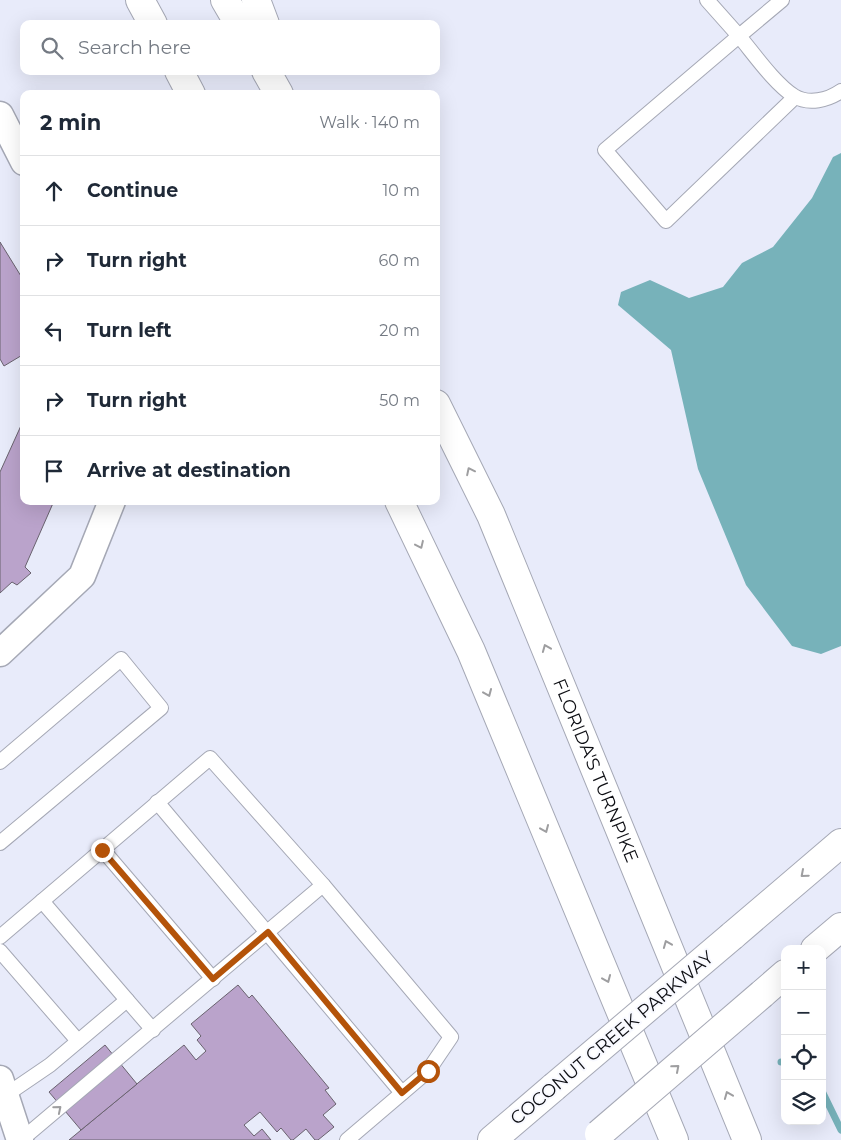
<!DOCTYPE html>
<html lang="en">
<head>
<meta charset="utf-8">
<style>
	:root { --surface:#fff; --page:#f6f6f7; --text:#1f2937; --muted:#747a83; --line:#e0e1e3 }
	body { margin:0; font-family:Montserrat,sans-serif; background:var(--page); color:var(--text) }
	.controls { position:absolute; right:15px; bottom:15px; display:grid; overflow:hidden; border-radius:10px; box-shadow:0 5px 20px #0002 }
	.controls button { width:45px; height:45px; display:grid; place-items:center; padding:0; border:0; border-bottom:1px solid var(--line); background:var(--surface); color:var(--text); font:25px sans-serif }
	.stop { position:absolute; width:15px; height:15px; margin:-11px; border:4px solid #b45309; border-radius:50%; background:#fff }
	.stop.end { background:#b45309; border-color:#fff; box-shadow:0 1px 5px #0008 }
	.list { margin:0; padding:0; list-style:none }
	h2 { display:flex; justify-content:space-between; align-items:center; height:65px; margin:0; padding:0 20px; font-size:21px }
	h2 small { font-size:16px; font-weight:400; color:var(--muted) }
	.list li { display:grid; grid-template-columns:32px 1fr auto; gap:15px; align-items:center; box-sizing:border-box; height:70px; padding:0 20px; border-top:1px solid var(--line) }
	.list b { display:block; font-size:19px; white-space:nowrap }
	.list em { font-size:16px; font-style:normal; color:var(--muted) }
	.icon { flex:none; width:28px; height:28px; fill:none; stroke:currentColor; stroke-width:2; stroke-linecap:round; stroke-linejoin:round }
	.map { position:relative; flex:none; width:841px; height:1140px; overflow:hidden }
	.search { position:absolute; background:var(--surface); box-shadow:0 5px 20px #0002; left:20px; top:20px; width:420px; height:55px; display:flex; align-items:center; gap:12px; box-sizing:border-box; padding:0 18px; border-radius:10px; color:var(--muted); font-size:19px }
	.panel { position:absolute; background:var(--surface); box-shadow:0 5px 20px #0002; left:20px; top:90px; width:420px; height:415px; border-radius:10px }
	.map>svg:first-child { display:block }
	.water { fill:#77b2ba }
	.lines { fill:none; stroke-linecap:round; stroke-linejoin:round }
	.stream { stroke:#77b2ba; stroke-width:7 }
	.building { fill:#baa3cb; stroke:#69626e }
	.service-casing { stroke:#a5a8b5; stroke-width:16 }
	.minor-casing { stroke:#a5a8b5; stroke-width:29 }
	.secondary-casing { stroke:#a5a8b5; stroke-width:30 }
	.motorway-casing { stroke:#a5a8b5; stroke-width:30 }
	.service { stroke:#fff; stroke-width:14 }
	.minor { stroke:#fff; stroke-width:26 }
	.secondary { stroke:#fff; stroke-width:28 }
	.motorway { stroke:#fff; stroke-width:28 }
	.secondary-bridge-casing { stroke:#a5a8b5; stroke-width:30; stroke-linecap:butt }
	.secondary-bridge { stroke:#fff; stroke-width:28 }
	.oneway { stroke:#9e9ea0 }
	.route { stroke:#b45309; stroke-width:6 }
	.labels { text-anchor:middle; stroke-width:4; stroke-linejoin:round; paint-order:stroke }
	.street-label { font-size:18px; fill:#0c0d12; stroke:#f8f9ff }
</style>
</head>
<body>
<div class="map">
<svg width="841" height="1140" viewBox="0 0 841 1140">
	<rect width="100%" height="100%" fill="#e8ebfa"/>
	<path class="water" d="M841,153V646L821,654L792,646L746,585L698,469L671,350L618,305L621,292L650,280L689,298L723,287L742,263L773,247L812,198L833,157Z"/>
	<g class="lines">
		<g class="stream">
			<path d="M781,1062H785"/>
			<path d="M822,1091L841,1130"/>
		</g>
	</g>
	<g class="building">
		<path d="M0,242L24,281V297L21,299L24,304V354L4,366L0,359Z"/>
		<path d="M24,419V501H54L25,567L31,573L17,585L12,582L0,593V472Z"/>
		<path d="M238,985L249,998L252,995L329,1088L325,1090L336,1104L323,1115L334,1127L318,1140H315L306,1129L293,1140H291L281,1128L277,1132L260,1112L244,1125L254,1136L262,1129L271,1140H69L184,1045L196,1060L206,1051L197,1040L201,1036L191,1024Z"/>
		<path d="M105,1045L137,1084L81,1130L49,1092Z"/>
	</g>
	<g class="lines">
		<g class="service-casing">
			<g id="service">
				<path d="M707,0L739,36L605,150L666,221L795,97"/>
				<path d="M782,0L739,36C754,54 775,84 794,96C809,105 828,100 841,91"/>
				<path d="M0,762L121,659L161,708L0,843"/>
				<path d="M157,802L402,1093"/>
				<path d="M102,849L213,979"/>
				<path d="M42,901L127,1000"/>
				<path d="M0,937L210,758L323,885L451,1037L428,1071L347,1140"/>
				<path d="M0,951L78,1041"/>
				<path d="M6,1095L50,1065L127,1000L153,1030"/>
				<path d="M21,1140L323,885"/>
			</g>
		</g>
		<g class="minor-casing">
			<g id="minor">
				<path d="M0,115L24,162"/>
				<path d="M0,653L82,576L112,501"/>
				<path d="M0,1079L20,1140"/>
			</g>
		</g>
		<g class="secondary-casing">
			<g id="secondary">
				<path d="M732,936L841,843"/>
				<path d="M815,949L841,927"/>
				<path d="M762,994L785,974"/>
				<path d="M492,1140L554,1087"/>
			</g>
		</g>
		<g class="motorway-casing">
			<g id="motorway">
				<path d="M140,0L153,24"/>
				<path d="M225,0L239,24"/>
				<path d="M256,0L265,24"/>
				<path d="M179,71L191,94"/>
				<path d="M266,71L279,94"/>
				<path id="s1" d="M436,404L491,515L747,1140"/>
				<path d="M399,501L471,651L674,1140"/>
			</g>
		</g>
		<use href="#service" class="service"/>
		<use href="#minor" class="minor"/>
		<use href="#secondary" class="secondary"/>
		<use href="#motorway" class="motorway"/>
		<g class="secondary-bridge-casing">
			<g id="secondary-bridge">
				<path d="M554,1087L732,936"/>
				<path d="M599,1134L762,994"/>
			</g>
		</g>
		<use href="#secondary-bridge" class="secondary-bridge"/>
	</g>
	<defs><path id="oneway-chevron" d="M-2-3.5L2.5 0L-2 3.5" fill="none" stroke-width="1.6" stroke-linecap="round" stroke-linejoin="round" transform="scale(1.25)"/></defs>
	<g class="oneway">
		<use href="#oneway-chevron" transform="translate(470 471) rotate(-116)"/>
		<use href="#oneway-chevron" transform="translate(420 545) rotate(65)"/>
		<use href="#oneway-chevron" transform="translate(546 648) rotate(-112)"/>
		<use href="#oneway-chevron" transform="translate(488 693) rotate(67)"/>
		<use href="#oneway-chevron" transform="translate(545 829) rotate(67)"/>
		<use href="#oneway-chevron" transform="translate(804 874) rotate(139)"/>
		<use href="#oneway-chevron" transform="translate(667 944) rotate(-112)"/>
		<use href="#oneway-chevron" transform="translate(607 979) rotate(67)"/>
		<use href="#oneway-chevron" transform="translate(676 1068) rotate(-41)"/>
		<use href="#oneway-chevron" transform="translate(728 1095) rotate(-112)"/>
		<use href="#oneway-chevron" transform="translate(58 1109) rotate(-40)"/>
	</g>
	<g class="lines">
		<path class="route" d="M102,850L213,979L268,932L402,1093L428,1071"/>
	</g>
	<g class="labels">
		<g class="street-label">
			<text dy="6" stroke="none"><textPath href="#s1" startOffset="400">FLORIDA'S TURNPIKE</textPath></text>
			<text transform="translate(612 1038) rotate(-40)" y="6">COCONUT CREEK PARKWAY</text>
		</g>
	</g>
</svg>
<div class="controls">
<button>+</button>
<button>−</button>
<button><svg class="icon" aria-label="locate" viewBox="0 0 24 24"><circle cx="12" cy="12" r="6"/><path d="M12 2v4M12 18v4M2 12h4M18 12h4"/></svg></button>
<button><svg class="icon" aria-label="layers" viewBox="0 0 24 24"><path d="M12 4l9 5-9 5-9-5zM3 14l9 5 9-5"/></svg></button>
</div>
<div class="stop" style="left:428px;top:1071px"></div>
<div class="stop end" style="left:102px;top:850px"></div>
<div class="search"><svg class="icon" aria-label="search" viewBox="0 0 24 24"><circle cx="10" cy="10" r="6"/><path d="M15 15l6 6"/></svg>Search here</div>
<section class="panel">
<h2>2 min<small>Walk · 140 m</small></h2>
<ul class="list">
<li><svg class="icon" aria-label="ahead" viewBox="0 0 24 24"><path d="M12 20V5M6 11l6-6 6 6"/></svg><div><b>Continue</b></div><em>10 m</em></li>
<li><svg class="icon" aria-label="right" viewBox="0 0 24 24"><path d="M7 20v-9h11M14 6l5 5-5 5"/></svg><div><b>Turn right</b></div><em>60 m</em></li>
<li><svg class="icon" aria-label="left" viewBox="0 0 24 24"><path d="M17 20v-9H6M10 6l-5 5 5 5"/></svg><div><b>Turn left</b></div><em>20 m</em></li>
<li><svg class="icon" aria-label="right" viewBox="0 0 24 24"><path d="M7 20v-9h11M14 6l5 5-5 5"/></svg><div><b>Turn right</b></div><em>50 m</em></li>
<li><svg class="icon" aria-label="arrive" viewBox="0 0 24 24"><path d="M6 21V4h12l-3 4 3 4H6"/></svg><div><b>Arrive at destination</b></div></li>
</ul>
</section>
</div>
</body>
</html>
